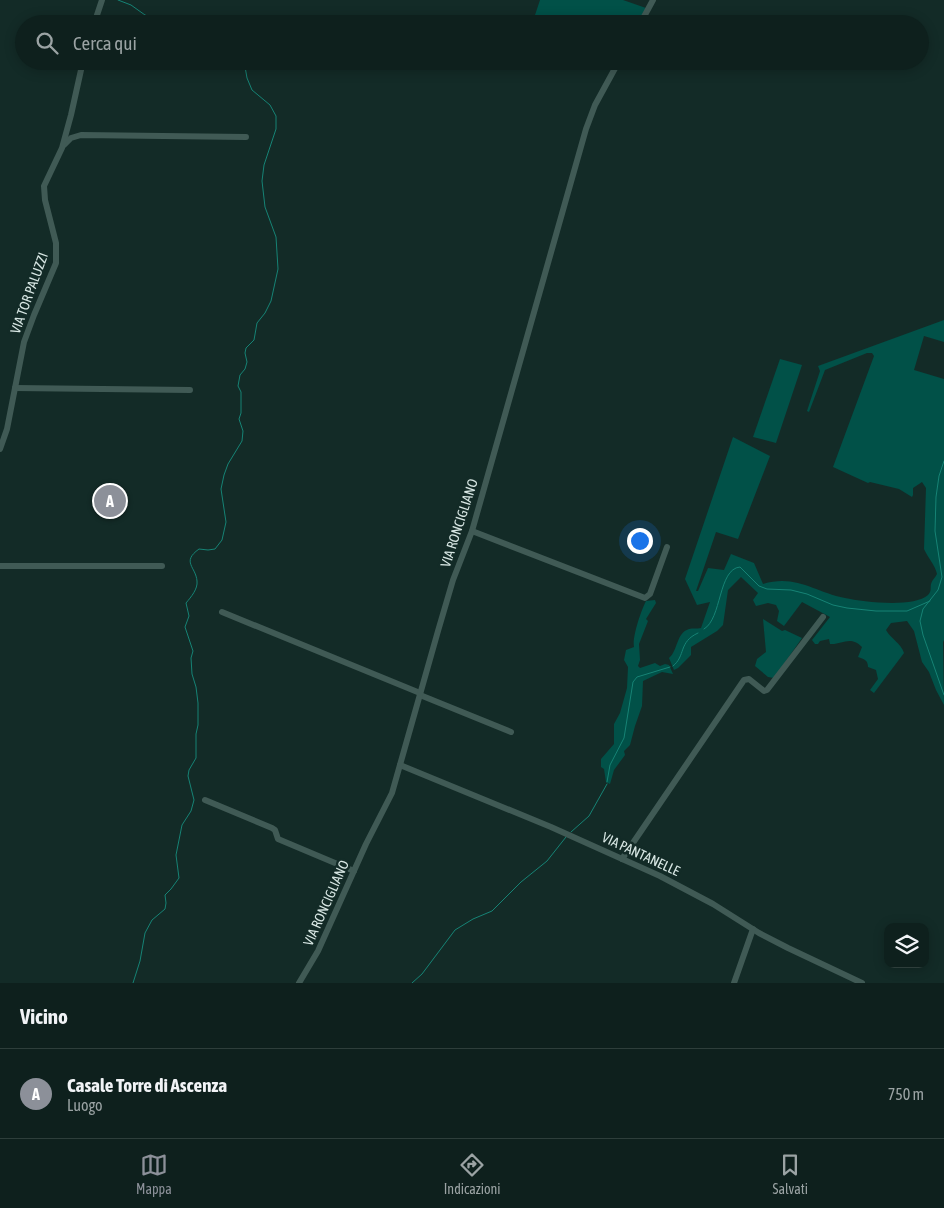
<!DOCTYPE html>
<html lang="it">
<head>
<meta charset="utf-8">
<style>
	:root { --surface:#0e201d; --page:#172826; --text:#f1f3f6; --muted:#9ba3a4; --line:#2e3e3b; --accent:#8c9099 }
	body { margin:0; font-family:"Asap Condensed",sans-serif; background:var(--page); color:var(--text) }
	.controls { position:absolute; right:15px; bottom:15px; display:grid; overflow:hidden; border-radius:10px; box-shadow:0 2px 12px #0003 }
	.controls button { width:45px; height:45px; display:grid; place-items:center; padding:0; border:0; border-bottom:1px solid var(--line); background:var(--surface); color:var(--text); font:25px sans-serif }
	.you { position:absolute; left:639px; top:540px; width:18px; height:18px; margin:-12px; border:4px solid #fff; border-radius:50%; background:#1a73e8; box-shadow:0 0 0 8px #1a73e833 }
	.badge { display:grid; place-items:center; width:32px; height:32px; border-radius:50%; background:var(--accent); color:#fff; font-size:16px; font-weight:700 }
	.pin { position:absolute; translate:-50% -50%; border:2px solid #fff; box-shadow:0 1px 5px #0006 }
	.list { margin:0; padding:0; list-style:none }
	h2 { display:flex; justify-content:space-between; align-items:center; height:65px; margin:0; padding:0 20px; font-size:21px }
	h2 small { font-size:16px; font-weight:400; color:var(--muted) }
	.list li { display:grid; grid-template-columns:32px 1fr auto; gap:15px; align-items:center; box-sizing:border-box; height:90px; padding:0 20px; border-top:1px solid var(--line) }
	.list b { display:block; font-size:19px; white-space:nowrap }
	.list p { margin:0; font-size:16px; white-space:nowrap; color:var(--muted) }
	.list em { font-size:16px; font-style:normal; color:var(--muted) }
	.icon { flex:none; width:28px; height:28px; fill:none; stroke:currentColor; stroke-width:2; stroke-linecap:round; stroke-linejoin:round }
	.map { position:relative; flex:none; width:944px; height:983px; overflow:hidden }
	.search { position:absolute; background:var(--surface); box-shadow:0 2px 12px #0003; left:15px; right:15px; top:15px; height:55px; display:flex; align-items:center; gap:12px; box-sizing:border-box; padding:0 18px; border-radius:28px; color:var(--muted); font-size:19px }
	.sheet { height:155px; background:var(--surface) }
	nav { display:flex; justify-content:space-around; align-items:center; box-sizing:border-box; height:70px; border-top:1px solid var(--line); background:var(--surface); font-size:14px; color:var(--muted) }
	nav a { display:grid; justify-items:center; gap:2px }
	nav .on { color:var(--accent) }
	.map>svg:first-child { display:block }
	.green { fill:#015148 }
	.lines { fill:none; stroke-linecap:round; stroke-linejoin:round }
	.stream { stroke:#168375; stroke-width:1 }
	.minor { stroke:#405a55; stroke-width:6 }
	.labels { text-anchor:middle; stroke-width:5; stroke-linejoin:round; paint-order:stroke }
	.street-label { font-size:14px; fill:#d8e7e4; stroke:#132b27 }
</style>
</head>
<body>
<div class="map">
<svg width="944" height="983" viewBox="0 0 944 983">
	<rect width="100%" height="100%" fill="#132b27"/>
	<g class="green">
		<path d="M540,0H623L646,8L637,24H532Z"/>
		<path d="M944,320V342L924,336L914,370L944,379V640L943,642L944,705L936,690L929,672L922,662L914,631L907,621L891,623L886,630C891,639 901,643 904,653L874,693L870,690L878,679L876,670L868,667C868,660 864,659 858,657L862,647C850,635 842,645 830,644L829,639L820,641L818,644H815L812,640L830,617L802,602L784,626L777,621L779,611L776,605L768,603L756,606L753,600L758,593L741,577L728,590L723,625L717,631L691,647V655L678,668L674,670L669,658C678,651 676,633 689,629C693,628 697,629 701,628L710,602L697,605L685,579L733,437L770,456L738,539L716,532L696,591H698L708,568L724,570L731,554L754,563L763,584C796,574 814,592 845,598C863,602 914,608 928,595C932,591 930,588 931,584C932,580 935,578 937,574C935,565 928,558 924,549L926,488L922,482L913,488V495L912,497L899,489L870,482L868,483L833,467L874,356L872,353H867L825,370L809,412L807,411L820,371L818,366Z"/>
		<path d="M780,359L802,365L776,443L753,437Z"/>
		<path d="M655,600L656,603L646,619L648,621L639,644L640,660L638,666L640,668L655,663L660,666L665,664L669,665L673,674L662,672L643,681L642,706L635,726L630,745L624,751L625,755L614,770L610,784L606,782L604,769L601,767V759L614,744V724L620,713L627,688L628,667L624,660L626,650L634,647C632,637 641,611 646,601Z"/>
		<path d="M763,619L782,631L785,630L802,638L774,678L768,677L755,666L757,659L766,652Z"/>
	</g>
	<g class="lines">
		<g class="stream">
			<path d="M118,0L131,5L145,15L165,22L189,24"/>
			<path d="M944,461L939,476L936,497L935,531L942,577L938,590L923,609L920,621L923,635L944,695"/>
			<path d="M704,629C722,619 718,569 740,567L759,586L767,589L791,590L807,594L833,605L847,608L876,611H907L930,601"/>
			<path d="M673,666C686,656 678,642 698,633"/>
			<path d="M607,782L610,765L624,738L633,682L637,677L670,667"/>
			<path d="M571,832L589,816L607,784"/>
			<path d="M133,983L140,961L145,933L152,920L165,909L166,903L165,895L171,889L179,878L176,855L182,825L191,811L194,800L188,776L189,770L196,758V734L198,725V703L196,687L192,674L191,658L193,651L185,627L189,616L186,603C191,597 198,589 197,581C196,567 181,562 199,549L208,550L215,549L222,540L226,522L221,489L224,475L228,464L242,441L243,431L239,419L241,413V392L238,386L240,375L245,369L247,362L245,353L246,348L254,340L257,323L265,313L271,301L278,269L276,237L265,207L262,181L264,165L276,129V116L270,105L252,90L247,78L244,61"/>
			<path d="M412,983L422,974L455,930L473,919L492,911L521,882L547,861L566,837"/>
		</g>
		<g class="minor">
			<path d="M94,24L102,0"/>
			<path d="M640,24L653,0"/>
			<path d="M64,145L71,138L81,135L246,137"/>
			<path d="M15,388L190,390"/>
			<path d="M0,449L7,429L24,342L34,315L56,263V243L45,200L44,186L62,148L71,115L83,61"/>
			<path d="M472,531L645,598L650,594L667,547"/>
			<path d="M0,566H162"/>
			<path d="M222,612L420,693"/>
			<path d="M420,695L511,732"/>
			<path d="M400,765L551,827L660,876L713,904L759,933L788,948L862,983"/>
			<path d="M205,800L272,828L275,830L278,839L354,871"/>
			<path d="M622,859L744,680L749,679L764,691L767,690L823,617"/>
			<path d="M299,983L318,951L366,844L392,793L438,631L453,580L472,531L586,129L595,105L619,61"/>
			<path d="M734,983L753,929"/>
		</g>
	</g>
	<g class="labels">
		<g class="street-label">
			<text transform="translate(29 293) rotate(-70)" y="5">VIA TOR PALUZZI</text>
			<text transform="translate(459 523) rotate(-72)" y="5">VIA RONCIGLIANO</text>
			<text transform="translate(641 854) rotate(25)" y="5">VIA PANTANELLE</text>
			<text transform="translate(326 903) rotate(-66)" y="5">VIA RONCIGLIANO</text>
		</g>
	</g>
</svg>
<div class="controls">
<button><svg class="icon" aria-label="layers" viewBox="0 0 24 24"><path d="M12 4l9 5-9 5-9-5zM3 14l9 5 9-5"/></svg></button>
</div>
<div class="you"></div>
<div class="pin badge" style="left:110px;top:501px">A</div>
<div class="search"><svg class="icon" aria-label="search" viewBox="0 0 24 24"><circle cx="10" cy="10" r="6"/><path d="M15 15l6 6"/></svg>Cerca qui</div>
</div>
<section class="sheet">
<h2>Vicino<small></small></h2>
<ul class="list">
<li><span class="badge">A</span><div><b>Casale Torre di Ascenza</b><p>Luogo</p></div><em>750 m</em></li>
</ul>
</section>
<nav>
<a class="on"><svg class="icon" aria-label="map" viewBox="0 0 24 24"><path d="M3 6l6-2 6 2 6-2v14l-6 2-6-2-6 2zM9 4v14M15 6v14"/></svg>Mappa</a>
<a><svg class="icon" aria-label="directions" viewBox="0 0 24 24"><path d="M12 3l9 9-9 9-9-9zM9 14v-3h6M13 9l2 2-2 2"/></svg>Indicazioni</a>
<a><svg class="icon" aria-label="saved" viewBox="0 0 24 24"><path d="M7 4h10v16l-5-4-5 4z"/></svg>Salvati</a>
</nav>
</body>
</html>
